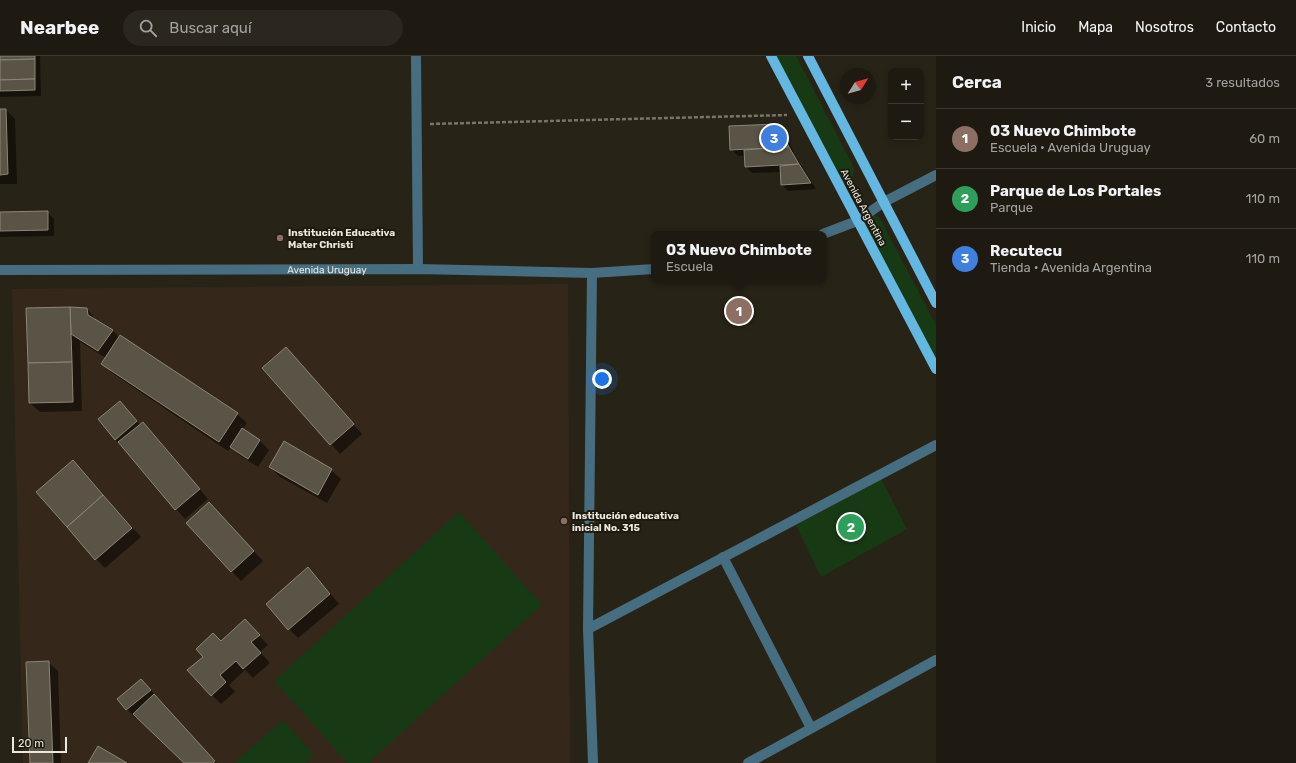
<!DOCTYPE html>
<html lang="es">
<head>
<meta charset="utf-8">
<style>
	:root { --surface:#1e1a11; --page:#2b271f; --text:#f1f3f6; --muted:#a1a19f; --line:#3c3831; --accent:#63d469 }
	body { margin:0; font-family:Rubik,sans-serif; background:var(--page); color:var(--text) }
	.controls { position:absolute; right:12px; top:12px; display:grid; overflow:hidden; border-radius:8px; box-shadow:0 2px 6px #0003 }
	.controls button { width:36px; height:36px; display:grid; place-items:center; padding:0; border:0; border-bottom:1px solid var(--line); background:var(--surface); color:var(--text); font:20px sans-serif }
	.compass { position:absolute; left:840px; top:12px; width:36px; height:36px; border-radius:50%; background:var(--surface); box-shadow:0 2px 6px #0003; rotate:53deg }
	.scale { position:absolute; left:12px; bottom:10px; width:55px; box-sizing:border-box; padding-left:4px; border:2px solid #eae7df; border-top:0; font-size:11px; line-height:14px; white-space:nowrap; color:#eae7df; -webkit-text-stroke:3px #1e1a0e; paint-order:stroke }
	.you { position:absolute; left:602px; top:323px; width:14px; height:14px; margin:-10px; border:3px solid #fff; border-radius:50%; background:#1a73e8; box-shadow:0 0 0 6px #1a73e833 }
	.badge { display:grid; place-items:center; width:26px; height:26px; border-radius:50%; background:var(--accent); color:#fff; font-size:13px; font-weight:700 }
	.pin { position:absolute; translate:-50% -50%; border:2px solid #fff; box-shadow:0 1px 4px #0006 }
	.popup { position:absolute; left:651px; top:175px; width:176px; height:52px; box-sizing:border-box; display:grid; place-content:center; border-radius:8px; background:var(--surface); filter:drop-shadow(0 1px 3px #0005); font-size:13px; white-space:nowrap; color:var(--muted) }
	.popup b { font-size:15px; color:var(--text) }
	.popup::after { content:''; position:absolute; left:50%; top:100%; margin-left:-8px; border:8px solid transparent; border-top-color:var(--surface) }
	.list { margin:0; padding:0; list-style:none }
	h2 { display:flex; justify-content:space-between; align-items:center; height:52px; margin:0; padding:0 16px; font-size:17px }
	h2 small { font-size:13px; font-weight:400; color:var(--muted) }
	.list li { display:grid; grid-template-columns:26px 1fr auto; gap:12px; align-items:center; box-sizing:border-box; height:60px; padding:0 16px; border-top:1px solid var(--line) }
	.list b { display:block; font-size:15px; white-space:nowrap }
	.list p { margin:0; font-size:13px; white-space:nowrap; color:var(--muted) }
	.list em { font-size:13px; font-style:normal; color:var(--muted) }
	.icon { flex:none; width:22px; height:22px; fill:none; stroke:currentColor; stroke-width:2; stroke-linecap:round; stroke-linejoin:round }
	.map { position:relative; flex:none; width:936px; height:707px; overflow:hidden }
	header { display:flex; align-items:center; gap:24px; box-sizing:border-box; height:56px; padding:0 20px; background:var(--surface); border-bottom:1px solid var(--line) }
	header strong { font-size:19px }
	nav { display:flex; gap:22px; margin-inline-start:auto; font-size:14px }
	.search { width:280px; height:36px; background:var(--page); display:flex; align-items:center; gap:10px; box-sizing:border-box; padding:0 14px; border-radius:22px; color:var(--muted); font-size:15px }
	main { display:flex }
	aside { flex:1; background:var(--surface) }
	.map>svg:first-child { display:block }
	.education { fill:#35281b }
	.green { fill:#173a14 }
	.shadow { fill:#0007 }
	.building { fill:#595446; stroke:#8b8677 }
	.lines { fill:none; stroke-linecap:round; stroke-linejoin:round }
	.path { stroke:#787469; stroke-width:2.5; stroke-dasharray:4 2; stroke-linecap:butt }
	.minor { stroke:#476d81; stroke-width:10 }
	.major { stroke:#63b7e0; stroke-width:10 }
	.education-dot { fill:#8d6e63; stroke:#1e1a0e; stroke-width:1.5 }
	.labels { text-anchor:middle; stroke-width:4; stroke-linejoin:round; paint-order:stroke }
	.street-label { font-size:10px; fill:#eae7df; stroke:#1e1a0e }
	.poi-label { font-size:10px; font-weight:bold; fill:#eae7df; stroke:#1e1a0e; text-anchor:start }
</style>
</head>
<body>
<header>
<strong>Nearbee</strong>
<div class="search"><svg class="icon" aria-label="search" viewBox="0 0 24 24"><circle cx="10" cy="10" r="6"/><path d="M15 15l6 6"/></svg>Buscar aquí</div>
<nav><a>Inicio</a><a>Mapa</a><a>Nosotros</a><a>Contacto</a></nav>
</header>
<main>
<div class="map">
<svg width="936" height="707" viewBox="0 0 936 707">
	<rect width="100%" height="100%" fill="#282317"/>
	<path class="education" d="M568,228L570,707H23L12,233Z"/>
	<g class="green">
		<path d="M771,0H796L854,112L852,130L836,124Z"/>
		<path d="M866,158L879,161L936,269V313L862,173Z"/>
		<path d="M881,423L907,473L821,521L796,469Z"/>
		<path d="M459,456L542,549L368,707H348L274,625Z"/>
		<path d="M283,664L314,699L305,707H234Z"/>
	</g>
	<g class="shadow">
		<path d="M0,0H40L41,40L0,41Z"/>
		<path d="M0,54H6L15,63L17,128H0Z"/>
		<path d="M777,69L784,76L795,99L816,133L788,135L782,129L781,116L752,117L746,111L745,100H738L731,93Z"/>
		<path d="M47,156L54,163V180L0,181V157Z"/>
		<path d="M27,253H87L97,265L112,274L120,282L237,358L247,367L242,374L260,385L269,394L258,411L241,400L231,391L228,395L112,317L103,308L106,302L80,286L82,355L40,356L30,347Z"/>
		<path d="M295,302L362,378L340,398L331,388Z"/>
		<path d="M120,346L140,369L143,367L152,376L208,443L185,463L115,383Z"/>
		<path d="M270,411L331,414L341,423L327,447L280,421Z"/>
		<path d="M82,415L141,481L105,512L96,503Z"/>
		<path d="M218,456L263,505L241,525L187,467Z"/>
		<path d="M317,522L339,548L298,582L289,573Z"/>
		<path d="M252,572L268,589L260,596L270,607L253,622L245,614L229,629L235,636L221,648L212,639L221,586Z"/>
		<path d="M48,606L58,615L61,707H31Z"/>
		<path d="M151,634L158,643L217,707H185L138,661L136,663L118,643Z"/>
	</g>
	<g class="building">
		<path d="M0,0H35V3L0,4Z"/>
		<path d="M35,3V23L0,24V4Z"/>
		<path d="M35,23V34L0,35V24Z"/>
		<path d="M0,53H6L8,118L0,119Z"/>
		<path d="M778,68L789,91L730,94L729,70Z"/>
		<path d="M789,91L799,108L745,111L744,94Z"/>
		<path d="M799,108L811,127L781,129L780,110Z"/>
		<path d="M48,155V174L0,175V156Z"/>
		<path d="M70,251L87,252L88,259L113,274L98,295L71,278Z"/>
		<path d="M70,251L72,306L28,307L26,252Z"/>
		<path d="M120,279L238,357L219,386L101,308Z"/>
		<path d="M286,291L354,368L330,389L262,312Z"/>
		<path d="M72,306L73,346L29,347L28,307Z"/>
		<path d="M120,345L137,365L115,384L98,363Z"/>
		<path d="M143,366L200,433L175,454L118,386Z"/>
		<path d="M242,372L260,384L248,403L230,391Z"/>
		<path d="M284,385L332,413L318,439L269,411Z"/>
		<path d="M73,404L103,439L67,471L36,436Z"/>
		<path d="M103,439L132,472L95,504L67,471Z"/>
		<path d="M209,446L254,495L231,516L186,467Z"/>
		<path d="M308,511L330,538L288,574L266,548Z"/>
		<path d="M245,563L260,579L251,586L261,597L243,613L236,605L220,619L226,626L211,640L187,614L203,601L196,593L213,577L221,585Z"/>
		<path d="M49,605L53,707H30L26,606Z"/>
		<path d="M141,623L151,634L126,654L117,643Z"/>
		<path d="M154,638L215,705L213,707H184L133,658Z"/>
		<path d="M98,690L127,707H88Z"/>
	</g>
	<g class="lines">
		<path class="path" d="M430,68L787,59"/>
		<g class="minor">
			<path d="M416,0L418,213"/>
			<path d="M823,178L857,165L884,146L936,119"/>
			<path id="s1" d="M0,214L418,213L592,217L654,213"/>
			<path d="M592,217L588,573L593,707"/>
			<path d="M723,501L811,672"/>
			<path d="M588,573L936,389"/>
			<path d="M748,707L936,604"/>
		</g>
		<g class="major">
			<path d="M771,0L936,313"/>
			<path d="M808,0L936,247"/>
		</g>
	</g>
	<g class="education-dot">
		<circle cx="280" cy="182" r="4"/>
		<circle cx="564" cy="465" r="4"/>
	</g>
	<g class="labels">
		<g class="street-label">
			<text transform="translate(864 151) rotate(62)" y="4">Avenida Argentina</text>
			<text dy="4" stroke="none"><textPath href="#s1" startOffset="327">Avenida Uruguay</textPath></text>
		</g>
		<g class="poi-label">
			<text x="288" y="180">Institución Educativa<tspan x="288" dy="12">Mater Christi</tspan></text>
			<text x="572" y="463">Institución educativa<tspan x="572" dy="12">inicial No. 315</tspan></text>
		</g>
	</g>
</svg>
<div class="controls">
<button>+</button>
<button>−</button>
</div>
<svg class="compass" viewBox="-18 -18 36 36"><path d="M0-13l5 13h-10z" fill="#e53935"/><path d="M0 13l5-13h-10z" fill="#a1a19f"/></svg>
<div class="scale">20 m</div>
<div class="you"></div>
<div class="pin badge" style="left:739px;top:255px;background:#8d6e63">1</div>
<div class="popup"><b>03 Nuevo Chimbote</b>Escuela</div>
<div class="pin badge" style="left:851px;top:471px;background:#2e9e5b">2</div>
<div class="pin badge" style="left:774px;top:82px;background:#3f7fe0">3</div>
</div>
<aside>
<h2>Cerca<small>3 resultados</small></h2>
<ul class="list">
<li><span class="badge" style="background:#8d6e63">1</span><div><b>03 Nuevo Chimbote</b><p>Escuela · Avenida Uruguay</p></div><em>60 m</em></li>
<li><span class="badge" style="background:#2e9e5b">2</span><div><b>Parque de Los Portales</b><p>Parque</p></div><em>110 m</em></li>
<li><span class="badge" style="background:#3f7fe0">3</span><div><b>Recutecu</b><p>Tienda · Avenida Argentina</p></div><em>110 m</em></li>
</ul>
</aside>
</main>
</body>
</html>
